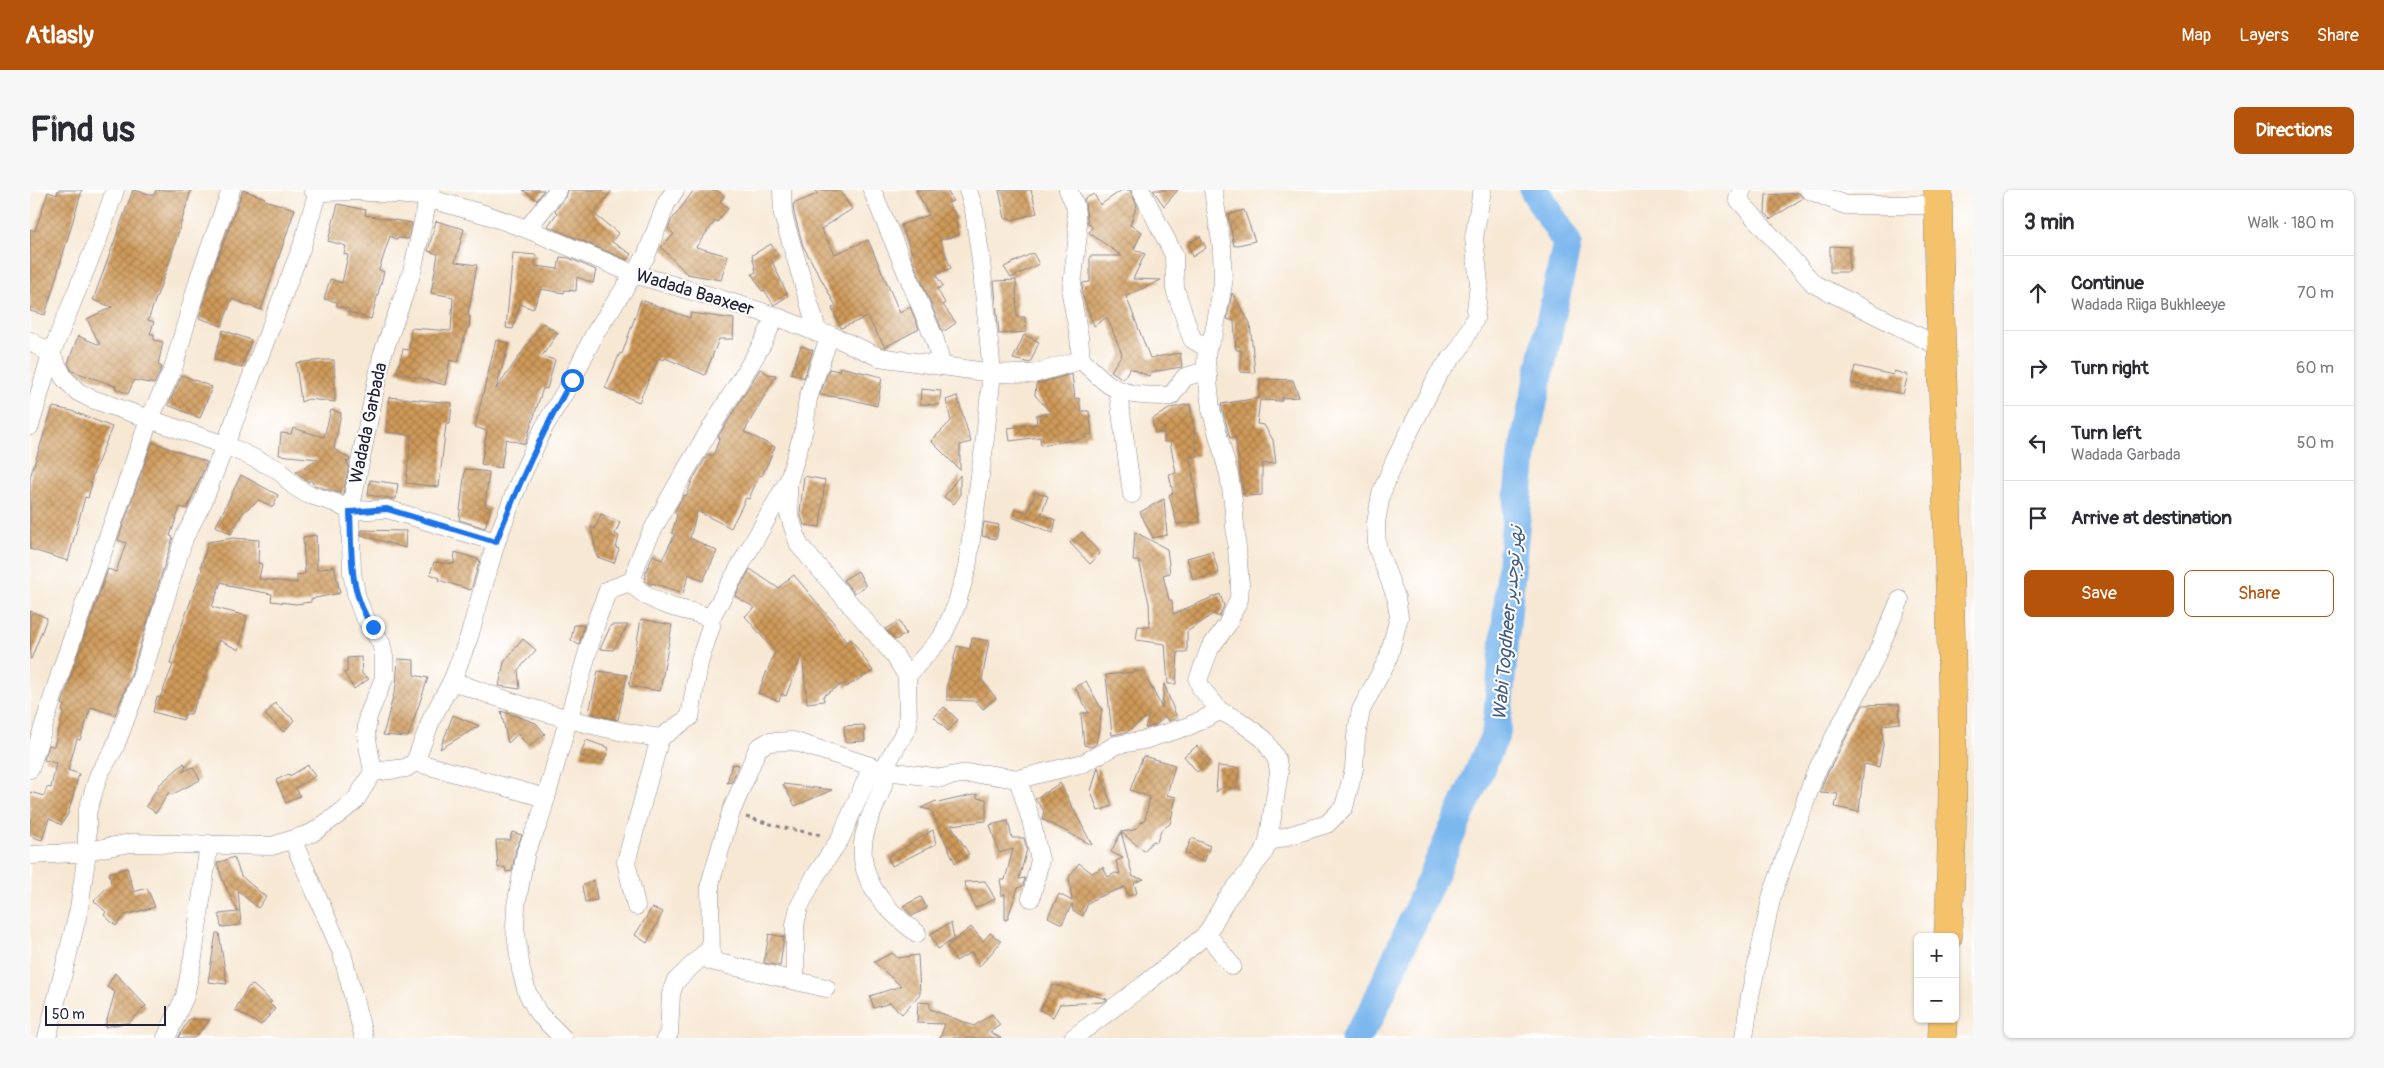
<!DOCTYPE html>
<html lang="en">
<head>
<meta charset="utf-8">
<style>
	:root { --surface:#fff; --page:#f7f7f7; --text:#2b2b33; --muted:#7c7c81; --line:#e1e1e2; --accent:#b45309 }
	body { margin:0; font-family:Pangolin,"Playpen Sans Arabic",sans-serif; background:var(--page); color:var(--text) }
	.controls { position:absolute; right:15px; bottom:15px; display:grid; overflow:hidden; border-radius:8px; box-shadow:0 1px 4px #0004 }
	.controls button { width:45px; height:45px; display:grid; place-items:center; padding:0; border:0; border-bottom:1px solid var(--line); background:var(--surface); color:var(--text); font:25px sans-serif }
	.scale { position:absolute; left:15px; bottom:12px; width:121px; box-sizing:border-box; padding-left:5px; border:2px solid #22223b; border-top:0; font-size:14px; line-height:18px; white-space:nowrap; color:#22223b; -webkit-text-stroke:4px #fff; paint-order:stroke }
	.stop { position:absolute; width:15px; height:15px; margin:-11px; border:4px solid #1a73e8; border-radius:50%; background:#fff }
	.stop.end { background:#1a73e8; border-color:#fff; box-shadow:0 1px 5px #0008 }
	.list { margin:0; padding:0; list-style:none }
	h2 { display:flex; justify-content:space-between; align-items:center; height:65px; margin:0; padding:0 20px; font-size:21px }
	h2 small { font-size:16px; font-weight:400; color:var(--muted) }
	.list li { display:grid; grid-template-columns:32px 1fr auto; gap:15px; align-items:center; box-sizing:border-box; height:75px; padding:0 20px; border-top:1px solid var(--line) }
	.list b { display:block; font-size:19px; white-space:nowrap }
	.list p { margin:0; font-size:16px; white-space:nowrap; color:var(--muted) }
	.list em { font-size:16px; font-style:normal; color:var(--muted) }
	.actions { display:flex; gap:10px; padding:15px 20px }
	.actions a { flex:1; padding:11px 0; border:1px solid var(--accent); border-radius:8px; text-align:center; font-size:18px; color:var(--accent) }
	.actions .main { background:var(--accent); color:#fff }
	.icon { flex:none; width:28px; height:28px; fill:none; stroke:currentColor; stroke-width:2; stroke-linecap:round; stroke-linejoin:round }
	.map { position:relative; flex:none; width:1944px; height:848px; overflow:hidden; border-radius:8px }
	header { display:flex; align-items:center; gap:30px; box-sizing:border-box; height:70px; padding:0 25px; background:var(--accent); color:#fff }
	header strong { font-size:24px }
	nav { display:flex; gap:28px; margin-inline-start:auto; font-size:18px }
	.intro { display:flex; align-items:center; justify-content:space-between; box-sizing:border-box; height:120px; padding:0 30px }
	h1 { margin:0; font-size:35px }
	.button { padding:12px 22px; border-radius:8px; background:var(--accent); color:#fff; font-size:18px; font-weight:700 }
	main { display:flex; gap:30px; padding:0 30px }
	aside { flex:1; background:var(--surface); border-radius:8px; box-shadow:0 1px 4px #0004 }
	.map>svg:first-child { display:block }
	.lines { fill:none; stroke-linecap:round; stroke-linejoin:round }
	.river { stroke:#7cb7ee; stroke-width:29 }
	.building { fill:url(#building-cross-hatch) }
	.street-casing { stroke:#8c8588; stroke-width:19 }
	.highway-casing { stroke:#8c8588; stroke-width:29 }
	.path { stroke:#8c8588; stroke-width:3; stroke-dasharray:4 4; stroke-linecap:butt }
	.street { stroke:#fff; stroke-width:18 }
	.highway { stroke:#f3c26a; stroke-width:28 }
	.route { stroke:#1a73e8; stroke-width:6 }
	.labels { text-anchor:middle; stroke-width:4; stroke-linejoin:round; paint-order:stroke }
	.street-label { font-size:18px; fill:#22223b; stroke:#fff }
	.water-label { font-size:19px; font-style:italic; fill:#465e83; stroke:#fff }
</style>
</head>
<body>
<header>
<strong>Atlasly</strong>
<nav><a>Map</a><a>Layers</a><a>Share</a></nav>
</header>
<div class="intro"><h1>Find us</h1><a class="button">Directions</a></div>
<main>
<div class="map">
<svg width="1944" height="848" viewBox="0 0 1944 848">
	<defs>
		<pattern id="building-cross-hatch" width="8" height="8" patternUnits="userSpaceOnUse" patternTransform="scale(1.25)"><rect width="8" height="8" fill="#cf9a58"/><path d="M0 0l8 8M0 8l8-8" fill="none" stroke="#a87d4a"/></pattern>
	</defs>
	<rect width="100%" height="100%" fill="#fff"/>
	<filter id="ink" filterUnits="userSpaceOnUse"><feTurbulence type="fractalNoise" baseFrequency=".02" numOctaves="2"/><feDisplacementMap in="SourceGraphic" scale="10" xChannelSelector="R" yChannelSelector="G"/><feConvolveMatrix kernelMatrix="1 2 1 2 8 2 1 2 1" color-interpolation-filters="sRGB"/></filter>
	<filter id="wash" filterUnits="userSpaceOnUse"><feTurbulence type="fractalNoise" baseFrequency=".0096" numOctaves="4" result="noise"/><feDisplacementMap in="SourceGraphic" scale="20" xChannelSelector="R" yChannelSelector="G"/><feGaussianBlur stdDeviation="1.12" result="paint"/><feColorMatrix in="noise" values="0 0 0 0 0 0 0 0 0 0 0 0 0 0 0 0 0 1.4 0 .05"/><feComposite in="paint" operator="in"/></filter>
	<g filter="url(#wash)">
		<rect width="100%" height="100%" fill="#f7e8d4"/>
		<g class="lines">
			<path class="river" d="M1325,848L1341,825L1466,543L1492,265L1537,53L1504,0"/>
		</g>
		<g id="blocks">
			<g class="building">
				<path d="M28,0H52L15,125L0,121V39L5,41L18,2L27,5Z"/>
				<path d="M103,0L124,5L126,0H161L140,70L118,130L124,132L120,144H124V150L133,152L128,175L132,177L124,194L104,190L98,204L85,198L86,196L42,181L38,173L48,146L70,155L57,129L82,117L63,110Z"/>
				<path d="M213,0L235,8L234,10L265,19L231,120L202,109L192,136L169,128L182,84Z"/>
				<path d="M493,0H514L507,10Z"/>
				<path d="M538,0H582L564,24L588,43L582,52L601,64L597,70L518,36L527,23L525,21L536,7Z"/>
				<path d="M664,0H686L694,6L690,12L698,18L687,32L685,31L666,57L698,66L691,90L657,84L631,57L644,44L638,39L641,31Z"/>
				<path d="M786,0H809L822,19L791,39L805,64L838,50L870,123L880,117L889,139L855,157L837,127L811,138L802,118L806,116L773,56L764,23L763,14L787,4Z"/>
				<path d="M886,0H917L923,11L918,13L927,28L925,30L929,45L910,50L921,78L906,85L913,96L907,99L915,113L913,115L926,133L913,142L880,64L882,63L871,35L899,25Z"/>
				<path d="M969,0H1001L1007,23L981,30L980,28L975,29Z"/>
				<path d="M1092,0H1100L1107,15L1100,35L1112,42L1104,59L1115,64L1103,89L1131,90L1096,106L1120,168L1150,163L1152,177L1121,182L1119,186L1100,178L1093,189L1081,181L1092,164L1077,127L1064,136L1052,104L1053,93L1060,92V66H1092L1059,43L1062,37L1058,33L1054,9L1064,4L1070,15Z"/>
				<path d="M1123,0H1148L1134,16Z"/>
				<path d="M1769,3L1773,8L1741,29L1735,23L1736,5Z"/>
				<path d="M308,14L336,20L335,25L382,33L378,49L368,48L367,50L360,46L349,80L354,82L341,129L318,122L319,119L307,116V112L294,109L300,89L312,93L318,65L314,64L316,56L298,51Z"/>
				<path d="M1214,20L1225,51L1204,56L1198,25Z"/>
				<path d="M406,31L434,39L425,72L447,75L438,125L440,126L439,138H437L428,172L420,170L415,195L367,182L373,159L379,160L381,138L421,141L423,107L401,103L408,64L398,61Z"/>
				<path d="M1170,46L1176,58L1162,67L1159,53Z"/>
				<path d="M741,54L748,65L741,69L758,106L744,115L734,100L732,101L722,84L726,82L722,65Z"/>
				<path d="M1800,56L1819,57V82H1800Z"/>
				<path d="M483,63L506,65L505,76L528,79L530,67L539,68L566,80L563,93L547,87L546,101L535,100L534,103L511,99L503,119L490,114L483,139L476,138Z"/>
				<path d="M1003,63L1009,74L981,88L974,77Z"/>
				<path d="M986,90L987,127H995L996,142L969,144L964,91Z"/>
				<path d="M1202,103L1220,133L1225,183L1211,182V160H1206L1204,131L1197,129Z"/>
				<path d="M611,110L660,128L661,123L704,129L703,149H689L675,185L635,168L634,170L628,168L609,212L575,198L590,163L592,164Z"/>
				<path d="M513,133L528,143L512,166L525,170L517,199L513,198L497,248L495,254L476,249L471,278L451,274L457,241L445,237L466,150L479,153L466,199Z"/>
				<path d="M193,140L221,150L212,178L184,169Z"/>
				<path d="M994,145L1009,152L1000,173L983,169Z"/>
				<path d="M771,156L783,160L774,188L761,183Z"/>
				<path d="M293,170H304L305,212L278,209L271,212L266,173Z"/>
				<path d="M1825,176L1863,185L1864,181L1878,185L1873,204L1821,193Z"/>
				<path d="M810,177L852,187L847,216L815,208L790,205L799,179L809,181Z"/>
				<path d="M730,179L738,184L746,185L714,242L745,257L732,286L729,285L719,309L716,308L701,338L667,321L660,348L687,361L673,391L659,384L653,403L622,393L621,395L615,391L616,382L623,365L632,370L645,344L642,343L647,325L644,322L654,305L656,306L662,291L678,264L683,266L690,247H688Z"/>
				<path d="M1042,184L1045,209L1049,208L1051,221H1059L1062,244L1056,245V248L1011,255L1010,247L980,251L978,238L1007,234L1006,225L1021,223L1005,205L1006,194Z"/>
				<path d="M152,185L182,197L170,228L138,215Z"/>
				<path d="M1230,189L1263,190L1269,207L1252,208V211L1230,210L1227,234L1234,235L1243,250L1246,273L1232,274V305L1214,306L1205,247L1200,248L1191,214L1229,208Z"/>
				<path d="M891,199L911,201L909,215L890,214Z"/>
				<path d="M927,206L941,252L930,255V280L901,251L921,231L916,210Z"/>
				<path d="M359,207L422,213L420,234H416L409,297L376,293L381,245L356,242Z"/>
				<path d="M1160,214L1168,266L1160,267L1170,332L1147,334L1139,305L1143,303L1139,284L1146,283L1140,252H1134V242L1125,243L1122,229L1141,218Z"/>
				<path d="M23,217L42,221L82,237L60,292L62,293L58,308L55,307L38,371L0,359V287Z"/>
				<path d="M301,220L311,223L304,259L320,269L319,272L316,271L319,275L313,304L284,295L281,290L278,292L266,282L288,269L249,265L251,243L261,244L263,238L294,247Z"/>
				<path d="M122,252L177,272L157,319L150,317L140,346L143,347L101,485L85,525L61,517L50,550L47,549L38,580L49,584L38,624L31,635L19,628L12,650L0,646V602L14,606L17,597L21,598L26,573L14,570L19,555L24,556L34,522L32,521L34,515L32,514L78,379L86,382L96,353L88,350Z"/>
				<path d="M435,279L459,282L455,316L461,318L455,338L429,330Z"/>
				<path d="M211,285L248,305L243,317L229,310L213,322L201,344L186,336Z"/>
				<path d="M930,285V306L924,314L914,307Z"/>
				<path d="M774,286L795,290L790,337L774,335L770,322Z"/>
				<path d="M340,290L368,294L366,309L338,305Z"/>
				<path d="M1005,302L1018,306L1011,325L1026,330L1023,343L982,327L985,319L998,322Z"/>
				<path d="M1134,309L1137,345L1123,348L1110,322Z"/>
				<path d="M571,324L590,332L585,344L589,346L586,358L589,359L584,373L567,367L561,337L565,339Z"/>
				<path d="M954,332L969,335L966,349L952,346Z"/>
				<path d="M331,340L376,341L375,358L331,345Z"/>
				<path d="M1052,342L1070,364L1060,374L1040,353Z"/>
				<path d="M1105,342L1137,359L1140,383L1133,385L1139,410H1142L1143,424L1190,404L1194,416L1189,427L1183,424L1157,442V462H1148L1146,494H1138L1135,454L1106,450L1108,436L1120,437L1119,413L1109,371H1103Z"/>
				<path d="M286,345L287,380L304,376L310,403L281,409V412L266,414L241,411L242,404L198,396V394L191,392L182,417L217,426L209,460L189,450L173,489L175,490L161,524H155L153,530L123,522L127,507L130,508L143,475L140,474L145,454L172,380L171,376L178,352L203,348L229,350L228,373L232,374L229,389L267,393V385L275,384L273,347Z"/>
				<path d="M1182,361L1189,383L1163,390L1157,368Z"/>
				<path d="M425,362L450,370L441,400L409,390L410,388L400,384L404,372L424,374Z"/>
				<path d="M720,379L748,398L764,385L803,432L816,452L821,449L843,481L816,497L814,493L793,506L794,511L777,513L772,464L756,506L751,504L749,511L728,503L745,462L715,426L725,418L705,406Z"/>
				<path d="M828,381L836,396L824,403L813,390Z"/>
				<path d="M0,421L17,428L1,469H0Z"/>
				<path d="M611,429L642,435L630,501L599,496Z"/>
				<path d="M869,431L876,444L865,450L855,439Z"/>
				<path d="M544,435H554L549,455L541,450Z"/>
				<path d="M581,435H598L583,460L570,459Z"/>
				<path d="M942,448L959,451L952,490L966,508L953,519L946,511L917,510V496L927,456L940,459Z"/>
				<path d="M493,449L506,460L488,480L490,499L469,496L474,472Z"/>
				<path d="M331,467L332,484L339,489L324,499L314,483L317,482V468Z"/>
				<path d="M368,469L384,470V485L398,488L378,547L353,545L366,496Z"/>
				<path d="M568,481L597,485L588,530L559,523Z"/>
				<path d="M1113,481L1132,518L1134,494L1147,528L1139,531L1135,527L1126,535L1115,538L1119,525L1097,542L1082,545L1076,485Z"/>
				<path d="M1056,491L1072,520L1066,554L1061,557L1054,555L1051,523H1059L1045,497Z"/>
				<path d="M245,513L264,530L254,542L235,525Z"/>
				<path d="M1869,514L1870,533L1852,535L1853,555L1849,577L1834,574L1829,622L1805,617L1808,604L1790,603L1795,588L1833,515Z"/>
				<path d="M914,517L928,530L918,541L904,527Z"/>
				<path d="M471,521L506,533L515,544L499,557L488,544L478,553Z"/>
				<path d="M423,525L449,536L410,559Z"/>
				<path d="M834,535L835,551L815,552L814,536Z"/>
				<path d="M556,550L579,558L574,571L550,566Z"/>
				<path d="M1167,556L1180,571L1167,582L1154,566Z"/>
				<path d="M1113,566L1145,575L1137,605L1146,607L1140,634L1131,640L1127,652L1123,651L1114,661L1091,642L1104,640L1115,629L1120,607L1100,600Z"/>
				<path d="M154,573L156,576L152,582L163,577L170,590L141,605L139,602L126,623L116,616L130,594Z"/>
				<path d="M702,574L709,575L702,592L697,593Z"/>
				<path d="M278,575L285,586L266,598L270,606L256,613L246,590L259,584L260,586Z"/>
				<path d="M1188,576L1209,578L1207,598L1193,597L1186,602Z"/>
				<path d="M1068,577L1082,616L1068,621L1061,601Z"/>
				<path d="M1030,593L1062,655L1012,629L1014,621L1005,609Z"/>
				<path d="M753,594L802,600L765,616Z"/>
				<path d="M947,604V608L956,609V631L921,635L939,664L925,673L901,620L891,618L906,611L908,613Z"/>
				<path d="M978,631L982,648H994L997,659L989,689L995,688L993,696L988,698L977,730H975V704L971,706L972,700L970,690H975L983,659L969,663L960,635Z"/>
				<path d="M903,640L906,654L862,676L858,667Z"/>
				<path d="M482,642L492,645L486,659L482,681L476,682L475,677L468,678L466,650H480Z"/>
				<path d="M1091,642L1103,687L1114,689L1104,693L1107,703L1098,706L1095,697L1066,708L1058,713L1053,726L1043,721L1042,714L1032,734L1018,727L1029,704L1042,711L1039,687L1049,673L1062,683L1073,677L1078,687L1085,683L1090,684L1086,671L1093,668L1081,662Z"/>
				<path d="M1162,648L1180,656L1174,672L1155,663Z"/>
				<path d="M204,667L211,686L236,707L228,718L208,701L211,735L191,737L189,724L208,722L193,691L187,673Z"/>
				<path d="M97,678L104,702L117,698L125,717L95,725L86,736L74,725L76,722L64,711L81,693L79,683Z"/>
				<path d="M564,690L567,710L555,712L552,696Z"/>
				<path d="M955,691L965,709L945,718L934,692Z"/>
				<path d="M891,707L897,718L882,726L873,716Z"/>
				<path d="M622,718L633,722L617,753L605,745Z"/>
				<path d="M921,733L924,749L908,759L900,744Z"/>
				<path d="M941,737L953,751L960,743L971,752L949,777L942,762L926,771L917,756Z"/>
				<path d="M186,743H189L197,794L178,792Z"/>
				<path d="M739,744L754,747L750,776L734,773Z"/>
				<path d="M862,763L868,768L888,765L890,804L872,824L860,813L844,818L840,806L871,796L844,772Z"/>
				<path d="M85,783L116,816L100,832L75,837L85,802L77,797Z"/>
				<path d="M223,795L242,812L239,813L245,819L231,835L205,820L218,797Z"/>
				<path d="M1023,795L1077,809V810L1073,812L1030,814L1023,827L1010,820Z"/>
				<path d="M888,812L900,813V819L944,836L962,824L970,835L960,842L971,848H910L915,834L887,833Z"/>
				<path d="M159,829L180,830L164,848H148Z"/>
			</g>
		</g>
	</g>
	<g filter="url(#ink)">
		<use href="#blocks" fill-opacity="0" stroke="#8c8588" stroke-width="1"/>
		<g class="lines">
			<g class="street-casing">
				<g id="street">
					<path d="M283,0L293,2L327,1L389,6L454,24L497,39L604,84L680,106L745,126L788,143L800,145L849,167L962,183L1003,184L1051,170"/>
					<path d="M752,0L753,25L788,143"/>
					<path d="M842,0L905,150L912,176"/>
					<path d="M1038,0L1045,15L1048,44L1041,104L1049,146L1051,170C1059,177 1066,184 1074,191C1093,207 1118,206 1141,206L1155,187L1168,183L1178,186"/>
					<path d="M1111,0L1144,65L1145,99L1162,149L1177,158"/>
					<path d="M1183,0L1192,58L1193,94L1184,143L1177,158L1176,172L1181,219L1199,285L1203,311L1210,395L1209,409L1197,435L1180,458L1168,490L1171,498L1190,521L1208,530L1234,549L1247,570L1249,583L1238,652L1233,664L1196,710L1177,744L1202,776"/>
					<path d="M1712,0L1708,9L1784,94L1910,157"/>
					<path d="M1779,0L1815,15H1908"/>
					<path d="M497,39L528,0"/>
					<path d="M800,145L778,208L774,239L758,293L759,324L769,355L865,466L877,486"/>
					<path d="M0,151L21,164L34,188L48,202L62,209L200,257L249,280L264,296L277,304L306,313L320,321L357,319L466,352"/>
					<path d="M1088,200L1102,304"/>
					<path d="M0,236L21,164L68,49L85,0"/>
					<path d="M680,429L757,293"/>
					<path d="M422,491C489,516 559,538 630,548"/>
					<path d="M385,572L516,608"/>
					<path d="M0,579L33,475L119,230L143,179L170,85L201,0"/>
					<path d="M857,581L911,588L931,584H956L988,589L1054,573L1086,555L1114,550L1159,536L1190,521"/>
					<path d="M343,582L336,544L338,526L354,488V467L351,453L333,424L327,408L322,383L320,321L352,166L382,82L400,0"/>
					<path d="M988,589L1001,630L1010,670L1001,708"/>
					<path d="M263,651L312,763L334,848"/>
					<path d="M1238,652L1297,634L1314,617L1324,579L1326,547L1331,520L1358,469L1369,427L1366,407L1347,357L1346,333L1351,304L1365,270L1409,183L1430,158L1445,129L1449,93L1444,48L1452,0"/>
					<path d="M0,665L45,663L101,653L242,656L282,643L306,626L325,611L343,582L376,578L385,572L402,528L422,491L439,447L466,352L491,287L514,237L542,190L565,143L616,66L636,14L645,0"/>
					<path d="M606,716L596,672L630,548L660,527L669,473L681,436L680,429C669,422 655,421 642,417C629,413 614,405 604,396C594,369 709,195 728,161C735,150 740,138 745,126"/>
					<path d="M887,743C853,718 822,685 836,639C842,619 853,602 857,581L853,580L878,536L877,486L912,447L926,416L937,378L954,257L962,183L951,71L944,20L938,0"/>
					<path d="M765,790V735L769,717L784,688L810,649L842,577"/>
					<path d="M796,798L681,771L680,694L701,622L728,558L738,552L763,551L853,580"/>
					<path d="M17,848L49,719L57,662V623L69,584L84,559L111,488L154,348L173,312L272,56L288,0"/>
					<path d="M136,848L155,806L163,767L179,654"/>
					<path d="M533,848L508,823L497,802L491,780L485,737L486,716L496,661L509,632L568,426L578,400L602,391"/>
					<path d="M636,848L639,843L641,804L645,792L679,759"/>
					<path d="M1043,848L1114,795L1177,744"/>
					<path d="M1714,848L1720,806L1742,705L1785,584L1842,475L1870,410"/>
				</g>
			</g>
			<g class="highway-casing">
				<g id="highway">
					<path d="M1908,0C1910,249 1932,498 1918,747"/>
					<path d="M1912,848L1913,829"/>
				</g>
			</g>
			<path class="path" d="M716,627L754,638L792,645"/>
			<use href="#street" class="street"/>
			<use href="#highway" class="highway"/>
		</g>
	</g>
	<g class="lines" filter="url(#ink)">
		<path class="route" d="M343,437C318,403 322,362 320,322L357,319L466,352C488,295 512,242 542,190"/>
	</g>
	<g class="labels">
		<g class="street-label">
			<text transform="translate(665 102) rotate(17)" y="6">Wadada Baaxeer</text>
			<text transform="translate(338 233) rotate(-78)" y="6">Wadada Garbada</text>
		</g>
		<g class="water-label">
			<text transform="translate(1477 433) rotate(-85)" y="7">Wabi Togdheer نهر توجدير</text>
		</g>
	</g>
</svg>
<div class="controls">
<button>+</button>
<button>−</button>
</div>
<div class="scale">50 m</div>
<div class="stop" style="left:542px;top:190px"></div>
<div class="stop end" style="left:343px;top:437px"></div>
</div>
<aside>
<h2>3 min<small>Walk · 180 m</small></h2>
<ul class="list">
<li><svg class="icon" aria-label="ahead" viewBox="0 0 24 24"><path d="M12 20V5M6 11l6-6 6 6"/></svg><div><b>Continue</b><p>Wadada Riiga Bukhleeye</p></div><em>70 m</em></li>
<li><svg class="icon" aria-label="right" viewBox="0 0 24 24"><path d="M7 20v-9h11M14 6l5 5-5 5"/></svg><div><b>Turn right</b></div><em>60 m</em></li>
<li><svg class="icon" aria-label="left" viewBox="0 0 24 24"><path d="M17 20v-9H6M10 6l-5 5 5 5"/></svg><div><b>Turn left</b><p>Wadada Garbada</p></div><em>50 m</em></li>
<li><svg class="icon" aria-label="arrive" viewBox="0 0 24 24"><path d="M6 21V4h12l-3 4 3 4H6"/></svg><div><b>Arrive at destination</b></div></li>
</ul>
<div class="actions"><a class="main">Save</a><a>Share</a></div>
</aside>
</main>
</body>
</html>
